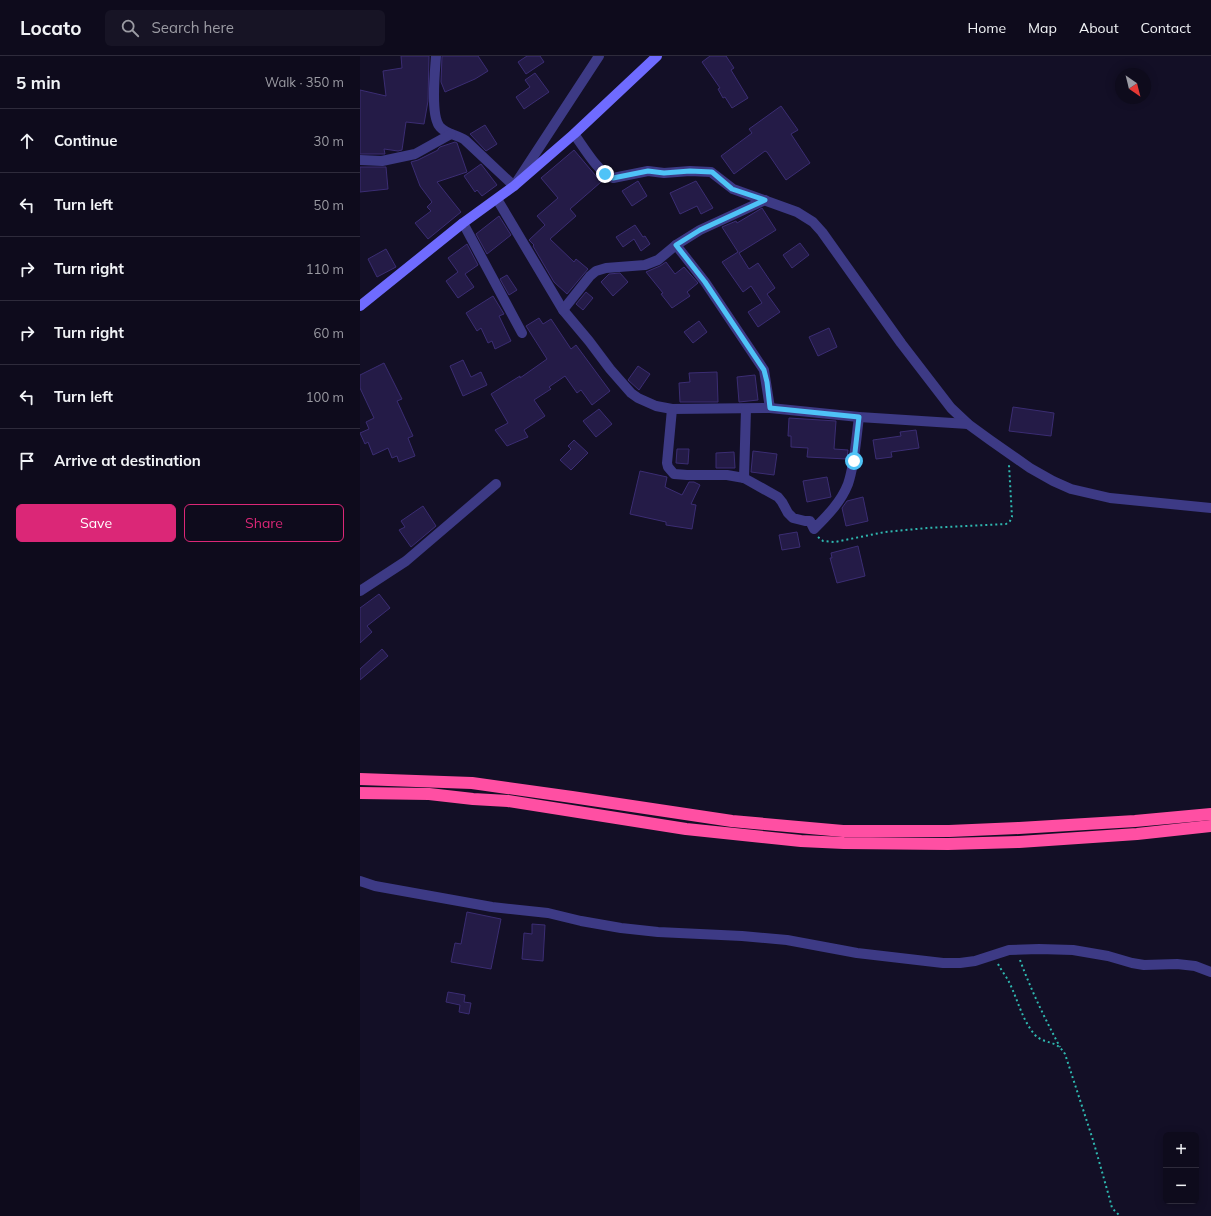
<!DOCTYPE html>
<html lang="en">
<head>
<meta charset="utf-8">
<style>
	:root { --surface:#0e0b1c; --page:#171425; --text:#f1f3f6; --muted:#9b9ba3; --line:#2e2b3b; --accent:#db2777 }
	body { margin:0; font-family:Mulish,sans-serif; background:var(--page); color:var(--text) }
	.controls { position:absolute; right:12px; bottom:12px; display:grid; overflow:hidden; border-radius:6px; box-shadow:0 2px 10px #0003 }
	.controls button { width:36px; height:36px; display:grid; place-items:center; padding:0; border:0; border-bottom:1px solid var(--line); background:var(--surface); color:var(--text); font:20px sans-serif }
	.compass { position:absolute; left:755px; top:12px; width:36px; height:36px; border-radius:50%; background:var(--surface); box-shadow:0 2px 10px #0003; rotate:145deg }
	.stop { position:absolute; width:12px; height:12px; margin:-9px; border:3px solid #4fc3f7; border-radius:50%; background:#fff }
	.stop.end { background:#4fc3f7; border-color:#fff; box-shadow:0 1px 4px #0008 }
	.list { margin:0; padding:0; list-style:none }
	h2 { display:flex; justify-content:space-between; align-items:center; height:52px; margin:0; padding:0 16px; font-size:17px }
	h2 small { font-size:13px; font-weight:400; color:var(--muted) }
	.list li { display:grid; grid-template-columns:26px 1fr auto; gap:12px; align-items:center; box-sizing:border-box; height:64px; padding:0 16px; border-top:1px solid var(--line) }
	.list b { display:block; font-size:15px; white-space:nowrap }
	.list em { font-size:13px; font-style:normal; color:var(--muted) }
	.actions { display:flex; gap:8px; padding:12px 16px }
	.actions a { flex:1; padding:9px 0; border:1px solid var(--accent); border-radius:6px; text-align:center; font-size:14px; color:var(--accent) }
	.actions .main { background:var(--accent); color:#fff }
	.icon { flex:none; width:22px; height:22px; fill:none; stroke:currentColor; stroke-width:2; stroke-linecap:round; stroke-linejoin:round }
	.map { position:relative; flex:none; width:851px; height:1160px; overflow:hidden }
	header { display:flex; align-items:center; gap:24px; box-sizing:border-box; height:56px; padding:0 20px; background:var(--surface); border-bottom:1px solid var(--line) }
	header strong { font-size:19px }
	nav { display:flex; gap:22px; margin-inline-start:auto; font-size:14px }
	.search { width:280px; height:36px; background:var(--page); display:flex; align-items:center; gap:10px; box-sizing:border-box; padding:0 14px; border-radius:6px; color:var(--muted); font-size:15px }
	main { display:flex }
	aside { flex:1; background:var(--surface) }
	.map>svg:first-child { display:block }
	.building { fill:#241b47; stroke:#3b2d73 }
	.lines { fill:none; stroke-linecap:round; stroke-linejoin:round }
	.path { stroke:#2fb8b0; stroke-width:2; stroke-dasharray:2 3; stroke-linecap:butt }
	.street { stroke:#3d3a85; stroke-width:10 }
	.secondary { stroke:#6f6bff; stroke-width:10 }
	.highway { stroke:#ff4fa3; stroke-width:12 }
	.route { stroke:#4fc3f7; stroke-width:5 }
</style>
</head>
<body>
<header>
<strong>Locato</strong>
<div class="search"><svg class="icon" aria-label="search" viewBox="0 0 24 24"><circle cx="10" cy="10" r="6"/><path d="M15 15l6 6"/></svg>Search here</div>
<nav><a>Home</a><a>Map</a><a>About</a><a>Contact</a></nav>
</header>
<main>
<aside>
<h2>5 min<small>Walk · 350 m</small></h2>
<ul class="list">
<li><svg class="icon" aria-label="ahead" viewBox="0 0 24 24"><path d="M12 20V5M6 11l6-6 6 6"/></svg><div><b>Continue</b></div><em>30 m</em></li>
<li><svg class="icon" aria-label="left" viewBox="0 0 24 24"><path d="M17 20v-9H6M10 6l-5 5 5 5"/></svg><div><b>Turn left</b></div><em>50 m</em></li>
<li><svg class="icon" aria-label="right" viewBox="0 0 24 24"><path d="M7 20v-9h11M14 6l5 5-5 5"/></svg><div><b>Turn right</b></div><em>110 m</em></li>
<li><svg class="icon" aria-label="right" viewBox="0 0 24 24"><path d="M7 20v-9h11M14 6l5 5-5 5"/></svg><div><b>Turn right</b></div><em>60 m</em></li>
<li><svg class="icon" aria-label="left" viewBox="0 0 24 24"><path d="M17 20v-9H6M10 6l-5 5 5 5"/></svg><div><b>Turn left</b></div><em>100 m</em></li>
<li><svg class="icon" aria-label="arrive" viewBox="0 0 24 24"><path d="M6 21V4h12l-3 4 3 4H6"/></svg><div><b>Arrive at destination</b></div></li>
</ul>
<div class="actions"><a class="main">Save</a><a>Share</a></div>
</aside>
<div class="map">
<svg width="851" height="1160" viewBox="0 0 851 1160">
	<rect width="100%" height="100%" fill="#130f26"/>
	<g class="building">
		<path d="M41,0H69L68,45L64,68L46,66L42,94L38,95L24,93L25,98H0V34L26,40L23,15L42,12Z"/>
		<path d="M82,0H118L128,15L115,23L85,36L81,26Z"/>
		<path d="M167,0H180L184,6L166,18L158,6Z"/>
		<path d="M350,0H366L374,12L371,14L388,42L372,52L365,41L363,42L358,33L360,32L342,6Z"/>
		<path d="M175,17L189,36L164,53L156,41L170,31L165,24Z"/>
		<path d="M421,50L438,74L431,78L450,107L426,124L407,96L405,95L374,118L361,100L392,77L389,73Z"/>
		<path d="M125,69L137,88L126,95L110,78Z"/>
		<path d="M95,86L97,87L107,116L77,126L101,156L68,183L55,167L71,155L67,151L72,146L60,130L51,106L58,104L78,94V93L80,91Z"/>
		<path d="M214,94L241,126L210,153L216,160L190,183L214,206L216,203L228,213L207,238L194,226L173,190L174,189L169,184L185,169L177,160L198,142L181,122Z"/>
		<path d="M121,108L137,129L122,140L117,134L115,136L104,120Z"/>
		<path d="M0,111H26L28,133L0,136Z"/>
		<path d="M278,125L287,140L272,150L262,135Z"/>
		<path d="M336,125L353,152L341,158L337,150L320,158L310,137Z"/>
		<path d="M402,152L416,174L379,197L389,213L398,207L415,232L407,238L420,256L398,271L388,256L402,247L391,230L383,236L362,206L378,196L362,171L376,165L377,167Z"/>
		<path d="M139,160L151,179L127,198L116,178Z"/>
		<path d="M275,169L283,181L285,180L290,188L281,195L274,183L263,191L256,181Z"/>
		<path d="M440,187L449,199L432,212L423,199Z"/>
		<path d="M107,188L118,209L105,218L114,231L98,242L86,225L98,216L88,202Z"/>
		<path d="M26,193L36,211L17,221L8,203Z"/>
		<path d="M306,206L315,218L324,211L338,227L327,236L330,240L312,252L301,238L303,237L286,216L300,210Z"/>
		<path d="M260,217L268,226L253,240L241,226L249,218Z"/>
		<path d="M147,219L157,234L149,239L140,223Z"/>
		<path d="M226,236L233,242L223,254L216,248Z"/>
		<path d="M133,240L144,258L139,260L151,285L135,293L132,285L128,287L121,272L117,275L106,257Z"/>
		<path d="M179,262L183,268L191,263L211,293L216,289L250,335L232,349L221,334L217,337L205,320L189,331L191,333L174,344L185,360L164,374L168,381L147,390L135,374L148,367L131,338L160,320V322L187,303L166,270Z"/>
		<path d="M339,265L347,276L333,287L324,276Z"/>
		<path d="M469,272L477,291L458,300L449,281Z"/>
		<path d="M103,304L111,321L121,316L127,329L103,340L90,310Z"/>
		<path d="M24,307L42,343L37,345L53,380L48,382L55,400L39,406L37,400L32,402L28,392L13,399L8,386L5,388L0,377L9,373L6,366L14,362L0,332V319Z"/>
		<path d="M278,310L290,318L279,334L268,324Z"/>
		<path d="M357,316L358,346H320L319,327L330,326L329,317Z"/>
		<path d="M395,319L398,344L379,346L377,321Z"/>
		<path d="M653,351L694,357L691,380L649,375Z"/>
		<path d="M239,353L252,368L236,381L223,365Z"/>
		<path d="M429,362L476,365L474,393L488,394L487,403L447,401L448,392L431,391V380H428Z"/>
		<path d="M556,374L559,392L531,396L532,401L516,403L513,384L541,380L540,376Z"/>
		<path d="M214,384L228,397L211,414L200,404L211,393L208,390Z"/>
		<path d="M317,393H329L328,408L316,407Z"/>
		<path d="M393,395L417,398L414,419L391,416Z"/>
		<path d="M374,396L375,412H356V397Z"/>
		<path d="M280,415L307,421L305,431L322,439L329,426H334L340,429L331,448L336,449L332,473L306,469V466L270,458Z"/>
		<path d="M467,421L471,441L447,446L443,425Z"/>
		<path d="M503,441L508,465L486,470L482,452L487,445Z"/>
		<path d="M63,450L76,470L51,491L39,474L45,471L41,465Z"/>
		<path d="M437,476L440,491L422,494L419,479Z"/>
		<path d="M498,490L505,520L477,527L470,502H472L471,497Z"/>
		<path d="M19,538L30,552L7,570L12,576L0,587V552Z"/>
		<path d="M22,593L28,600L0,624V613Z"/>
		<path d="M107,856L141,863L131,913L91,906L95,887L101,888Z"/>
		<path d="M172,868L185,869L183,905L162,903L164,877L172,878Z"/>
		<path d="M88,936L105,939L104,946L111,947L109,958L99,956L100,949L86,946Z"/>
	</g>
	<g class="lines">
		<g class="path">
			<path d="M458,481L463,485L475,486L525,476L567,472L646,468L650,465L652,461L649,409"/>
			<path d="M660,904C671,934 685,963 700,991"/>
			<path d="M638,908C641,914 646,920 649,926C658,944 662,964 675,979C685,989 696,983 705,998L733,1084L750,1144L752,1152L760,1160"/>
		</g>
		<g class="street">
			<path d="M76,0C75,16 70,60 80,71C86,78 98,79 105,84L154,130L239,0"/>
			<path d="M214,78C223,90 239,118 253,122L288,115L304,117L330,115L351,116L373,133L437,156L453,166L462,176L541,287L591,352L608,368L630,384L670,412L693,425L711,433L750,442L851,452"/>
			<path d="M0,104L22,105L55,98L91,78"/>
			<path d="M137,143L203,254L229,285L250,313L271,337L278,342L296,350L312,353L410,352L499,361L608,368"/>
			<path d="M103,167L162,277"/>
			<path d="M316,189L345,226L404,314L410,352"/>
			<path d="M203,254L230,220L236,215L246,212L285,209L298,204L316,189L340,174L405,144"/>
			<path d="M312,353L307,407L308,411L314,418L327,419H367L384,422L418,441L422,446L428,457L433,462L445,465H450L454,473C467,460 481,446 488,428C495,407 496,383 499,361"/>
			<path d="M384,422L386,353"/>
			<path d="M0,535L46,505L136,428"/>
			<path d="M0,825L15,830L132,851L188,857L221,865L261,872L298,876L382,880L427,884L497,897L583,907H600L615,905L649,894L679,893L713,894L748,900L772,907L784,909L817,908L835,910L851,916"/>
		</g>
		<path class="secondary" d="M0,250L103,167L154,130L214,78L297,0"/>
		<g class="highway">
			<path d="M0,723L112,727L212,741L372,765L483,775H589L659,772L775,765L851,758"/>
			<path d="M0,737L69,738L113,743L148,745L326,773L441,785L484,787L588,788L659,786L777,778L851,770"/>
		</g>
	</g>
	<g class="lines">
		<path class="route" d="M245,118L253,122L288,115L304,117L330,115L352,116L372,133L405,144L340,174L316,189L345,226L404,314L407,326L410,352L499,361L494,405"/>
	</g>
</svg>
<div class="controls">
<button>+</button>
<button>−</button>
</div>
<svg class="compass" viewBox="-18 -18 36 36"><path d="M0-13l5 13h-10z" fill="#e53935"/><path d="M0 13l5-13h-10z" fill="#9b9ba3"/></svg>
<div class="stop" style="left:494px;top:405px"></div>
<div class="stop end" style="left:245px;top:118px"></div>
</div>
</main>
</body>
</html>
